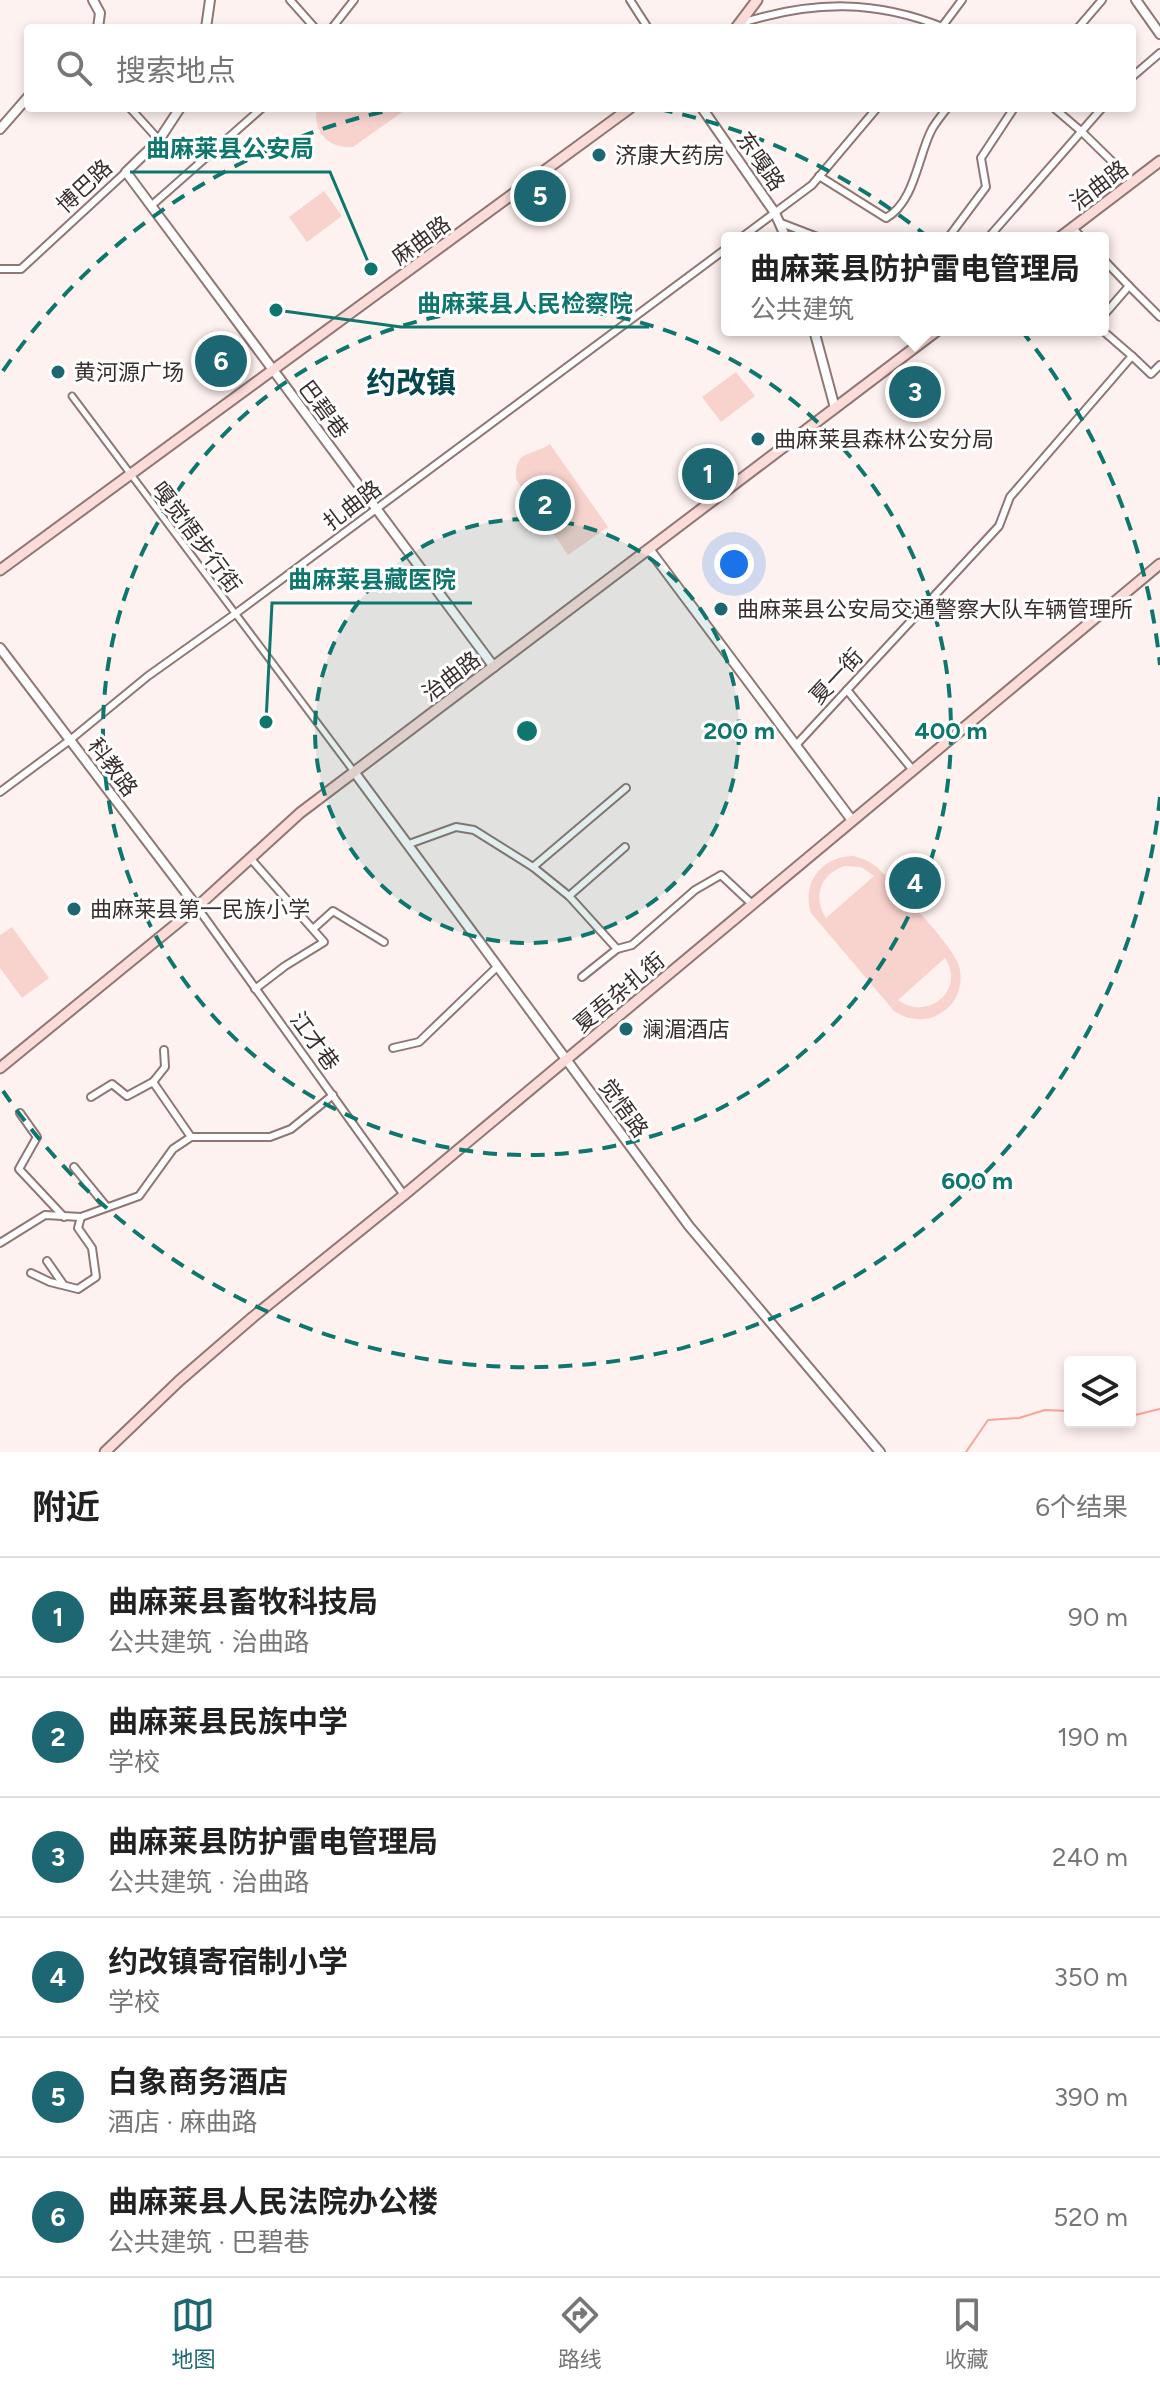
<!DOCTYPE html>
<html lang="zh">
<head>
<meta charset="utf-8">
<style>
	:root { --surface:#fff; --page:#f6f6f6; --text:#222; --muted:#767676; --line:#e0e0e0; --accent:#1d6773 }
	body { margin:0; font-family:Figtree,"Noto Sans SC",sans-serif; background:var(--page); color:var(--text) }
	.controls { position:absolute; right:24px; bottom:24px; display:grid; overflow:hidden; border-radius:8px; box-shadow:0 4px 12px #0003 }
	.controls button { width:72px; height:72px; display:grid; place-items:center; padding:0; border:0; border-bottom:2px solid var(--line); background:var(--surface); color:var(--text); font:40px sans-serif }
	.you { position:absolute; left:734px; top:564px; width:28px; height:28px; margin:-20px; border:6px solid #fff; border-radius:50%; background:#1a73e8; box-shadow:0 0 0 12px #1a73e833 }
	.badge { display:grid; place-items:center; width:52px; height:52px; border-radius:50%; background:var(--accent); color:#fff; font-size:26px; font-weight:700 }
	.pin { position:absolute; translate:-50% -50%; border:4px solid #fff; box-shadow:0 2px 8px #0006 }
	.popup { position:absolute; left:721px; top:232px; width:388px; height:104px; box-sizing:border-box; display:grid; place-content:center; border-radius:8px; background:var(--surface); filter:drop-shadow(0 2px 6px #0005); font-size:26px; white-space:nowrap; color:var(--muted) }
	.popup b { font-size:30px; color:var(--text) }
	.popup::after { content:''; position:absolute; left:50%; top:100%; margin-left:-16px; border:16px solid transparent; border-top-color:var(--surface) }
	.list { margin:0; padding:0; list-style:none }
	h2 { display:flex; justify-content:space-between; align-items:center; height:104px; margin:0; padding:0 32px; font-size:34px }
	h2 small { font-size:26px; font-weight:400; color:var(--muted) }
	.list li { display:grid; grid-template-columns:52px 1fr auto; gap:24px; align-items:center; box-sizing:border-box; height:120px; padding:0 32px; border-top:2px solid var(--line) }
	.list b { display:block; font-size:30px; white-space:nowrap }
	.list p { margin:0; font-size:26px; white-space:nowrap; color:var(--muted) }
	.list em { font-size:26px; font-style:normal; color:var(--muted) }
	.icon { flex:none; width:44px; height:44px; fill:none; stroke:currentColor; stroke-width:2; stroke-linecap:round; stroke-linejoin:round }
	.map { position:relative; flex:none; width:1160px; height:1452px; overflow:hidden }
	.search { position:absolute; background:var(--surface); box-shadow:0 4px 12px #0003; left:24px; right:24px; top:24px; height:88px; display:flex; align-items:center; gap:20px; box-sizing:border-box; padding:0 28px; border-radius:8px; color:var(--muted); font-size:30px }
	.sheet { height:824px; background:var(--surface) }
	nav { display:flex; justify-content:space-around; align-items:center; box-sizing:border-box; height:112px; border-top:2px solid var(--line); background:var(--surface); font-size:22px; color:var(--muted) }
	nav a { display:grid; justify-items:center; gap:4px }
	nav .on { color:var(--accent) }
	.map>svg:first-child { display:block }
	.green { fill:#f8d3ce; fill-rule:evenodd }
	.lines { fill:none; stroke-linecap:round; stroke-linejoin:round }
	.stream { stroke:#f9a49a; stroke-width:2 }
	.pedestrian-casing { stroke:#8f7773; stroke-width:9 }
	.minor-casing { stroke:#8f7773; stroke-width:10 }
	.tertiary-casing { stroke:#8f7773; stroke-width:12 }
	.secondary-casing { stroke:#8f7773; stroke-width:13 }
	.pedestrian { stroke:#fff; stroke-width:5 }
	.minor { stroke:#fff; stroke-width:6 }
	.tertiary { stroke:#fff; stroke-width:8 }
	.secondary { stroke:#fbdcd9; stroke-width:9 }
	.ring { fill:none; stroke:#0f766e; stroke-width:4; stroke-dasharray:14 10 }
	.poi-dot { fill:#1d6773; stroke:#fff; stroke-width:3 }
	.labels { text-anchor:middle; stroke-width:6; stroke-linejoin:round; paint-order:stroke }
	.poi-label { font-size:22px; fill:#392e2d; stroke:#fff; text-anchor:start }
	.street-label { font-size:22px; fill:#392e2d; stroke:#fff }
	.district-label { font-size:30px; font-weight:bold; fill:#06464f; stroke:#fff }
	.centre { fill:#0f766e; stroke:#fff; stroke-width:4 }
	.ring-label { font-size:24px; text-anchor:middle; font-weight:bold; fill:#0f766e; stroke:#fff; stroke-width:6; stroke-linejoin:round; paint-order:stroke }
	.leader { fill:none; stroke:#0f766e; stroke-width:3 }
	.callout-dot { fill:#0f766e; stroke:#fff; stroke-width:3 }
	.callout-label { font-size:24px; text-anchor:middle; font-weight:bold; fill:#0f766e; stroke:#fff; stroke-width:6; stroke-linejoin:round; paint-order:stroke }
</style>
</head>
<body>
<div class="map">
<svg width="1160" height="1452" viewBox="0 0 1160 1452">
	<rect width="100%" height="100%" fill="#fef2f0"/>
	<g class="green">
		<path d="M317,108H408L353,147C329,149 312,132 317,108Z"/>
		<path d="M324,191L342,216L307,242L289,217Z"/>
		<path d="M736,372L755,396L721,422L702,397Z"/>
		<path d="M550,444L608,527L568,555L516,479C514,449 533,456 550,444Z"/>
		<path d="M854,856L866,860L877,867C894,884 951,944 958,963C965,982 958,1003 941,1013C926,1023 908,1020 894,1011L811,913C801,883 822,856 854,856ZM845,866L861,867L874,876L826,918C812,897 821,873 845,866ZM945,958C966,990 928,1022 898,1000Z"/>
		<path d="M12,927L49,978L22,998L0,968V935Z"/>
	</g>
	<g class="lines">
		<g class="stream">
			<path d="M1130,1407L1135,1415L1160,1409"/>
			<path d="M1097,1422L1098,1424L1102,1422"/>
			<path d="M966,1452L988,1420L1019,1418L1045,1410L1070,1411"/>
		</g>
		<g class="pedestrian-casing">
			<path id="pedestrian" d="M72,396L355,773"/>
		</g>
		<g class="minor-casing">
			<g id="minor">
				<path d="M290,0L315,28"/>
				<path d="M630,0L648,28"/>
				<path d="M742,23C814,0 877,0 945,28"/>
				<path d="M332,28L354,0"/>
				<path d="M941,28L962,0"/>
				<path d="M1078,28L1102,0"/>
				<path d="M1132,77L1160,53"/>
				<path d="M130,108L159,140"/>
				<path d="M1054,108L1082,132L1133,182"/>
				<path d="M819,176L886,218C915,202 918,155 932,129C936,122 942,115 947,108"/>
				<path d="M151,206L262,108"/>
				<path d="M781,223L820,238"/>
				<path d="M1073,228L1082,238"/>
				<path d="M741,238L812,185L877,108"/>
				<path d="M948,238L986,187L981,158L1014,108"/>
				<path d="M988,238L1102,108"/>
				<path d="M1103,259L1129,286L1103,316"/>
				<path d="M0,269H21L126,172"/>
				<path d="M1129,286L1160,317"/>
				<path d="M916,330L920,344"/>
				<path d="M1132,356L1151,374L1160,365"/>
				<path d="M847,690L912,769"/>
				<path d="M797,744L999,526L1010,497L1132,356L1102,330"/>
				<path d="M0,792L70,740L148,676L235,614L727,248"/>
				<path d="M409,844L456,827L474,830L533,867L569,896L617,949L632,945L695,890L721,875L752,904"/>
				<path d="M250,858L324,942L285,966L255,989"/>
				<path d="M533,867L626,788"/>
				<path d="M569,896L625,847"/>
				<path d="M197,907L404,1195"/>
				<path d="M313,929L333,911L384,942"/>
				<path d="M582,977L617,949"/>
				<path d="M393,1048L419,1042L498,966"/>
				<path d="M153,1082L165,1067L164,1050"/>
				<path d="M91,1097L112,1084L127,1096L153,1082L191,1137"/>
				<path d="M20,1113L37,1137L19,1169L64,1217"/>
				<path d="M74,1167L106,1206"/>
				<path d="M0,1243L45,1215L81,1217L139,1196L173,1149L191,1137H270L291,1129L333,1095"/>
				<path d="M47,1261L63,1284"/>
				<path d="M31,1273L50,1282L78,1289L96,1277L92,1248L78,1228L81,1217"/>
			</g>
		</g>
		<g class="tertiary-casing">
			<g id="tertiary">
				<path d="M93,0L100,13L98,28"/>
				<path d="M1136,0L1160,34"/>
				<path d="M206,28L210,0"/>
				<path d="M180,108L159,140L126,172L494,667"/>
				<path d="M702,108L775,213L786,238"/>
				<path d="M0,129L28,97"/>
				<path d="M814,330L835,408"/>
				<path d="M649,549L851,819"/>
				<path d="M0,648L197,907"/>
				<path d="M355,773L689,1226L880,1452"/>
			</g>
		</g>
		<g class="secondary-casing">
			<g id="secondary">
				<path d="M736,28L757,0"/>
				<path d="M1059,238L1160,161"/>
				<path d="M0,570L630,108"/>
				<path d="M0,1068L197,907L300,813L938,330"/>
				<path d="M105,1452L179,1381L253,1317L404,1195L1160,564"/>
			</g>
		</g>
		<use href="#pedestrian" class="pedestrian"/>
		<use href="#minor" class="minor"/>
		<use href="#tertiary" class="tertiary"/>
		<use href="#secondary" class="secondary"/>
	</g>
	<circle cx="527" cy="731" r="212" fill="#0f766e" fill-opacity=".12"/>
	<g class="ring">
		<circle cx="527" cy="731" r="212"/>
		<circle cx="527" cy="731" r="424"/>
		<path d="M1160 797A636 636 0 0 1 3 1091M3 371A636 636 0 0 1 395 109M659 109A636 636 0 0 1 1160 665"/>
	</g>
	<g class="poi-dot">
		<circle cx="599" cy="155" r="8"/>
		<circle cx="58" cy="372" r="8"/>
		<circle cx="758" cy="439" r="8"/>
		<circle cx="721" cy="609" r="8"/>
		<circle cx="74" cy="909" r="8"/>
		<circle cx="626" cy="1029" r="8"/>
	</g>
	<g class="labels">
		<g class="poi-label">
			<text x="615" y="163">济康大药房</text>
			<text x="74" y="380">黄河源广场</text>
			<text x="774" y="447">曲麻莱县森林公安分局</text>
			<text x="737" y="617">曲麻莱县公安局交通警察大队车辆管理所</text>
			<text x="90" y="917">曲麻莱县第一民族小学</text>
			<text x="642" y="1037">澜湄酒店</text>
		</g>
		<g class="street-label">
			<text transform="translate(761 161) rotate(55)" y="8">东嘎路</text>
			<text transform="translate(1099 185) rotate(-37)" y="8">治曲路</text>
			<text transform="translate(84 186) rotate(-43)" y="8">博巴路</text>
			<text transform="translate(421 240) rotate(-36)" y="8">麻曲路</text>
			<text transform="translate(324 409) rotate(53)" y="8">巴碧巷</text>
			<text transform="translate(352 505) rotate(-37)" y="8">扎曲路</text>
			<text transform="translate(197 537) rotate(53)" y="8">嘎觉悟步行街</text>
			<text transform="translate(451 676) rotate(-37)" y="8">治曲路</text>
			<text transform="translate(836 676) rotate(-47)" y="8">夏一街</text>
			<text transform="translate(113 767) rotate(53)" y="8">科教路</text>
			<text transform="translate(619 992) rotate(-40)" y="8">夏吾杂扎街</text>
			<text transform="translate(315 1041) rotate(54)" y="8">江才巷</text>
			<text transform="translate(624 1108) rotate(54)" y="8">觉悟路</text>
		</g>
		<g class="district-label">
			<text x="411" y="393">约改镇</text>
		</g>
	</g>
	<circle cx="527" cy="731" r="12" class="centre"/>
	<g class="ring-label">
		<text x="739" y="739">200 m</text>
		<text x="951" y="739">400 m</text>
		<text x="977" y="1189">600 m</text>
	</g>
	<path class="leader" d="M371 269L330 172H130M276 310L401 327H649M266 722L272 603H472"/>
	<g class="callout-dot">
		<circle cx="371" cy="269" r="8"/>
		<circle cx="276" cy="310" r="8"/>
		<circle cx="266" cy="722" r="8"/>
	</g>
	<g class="callout-label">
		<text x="230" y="157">曲麻莱县公安局</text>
		<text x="525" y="312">曲麻莱县人民检察院</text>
		<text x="372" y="588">曲麻莱县藏医院</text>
	</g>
</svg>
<div class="controls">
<button><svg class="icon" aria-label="layers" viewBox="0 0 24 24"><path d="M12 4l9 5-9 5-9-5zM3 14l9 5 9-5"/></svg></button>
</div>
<div class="you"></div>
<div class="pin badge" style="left:708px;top:474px">1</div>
<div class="pin badge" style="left:545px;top:505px">2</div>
<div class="pin badge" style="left:915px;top:392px">3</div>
<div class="popup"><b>曲麻莱县防护雷电管理局</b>公共建筑</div>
<div class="pin badge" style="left:915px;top:883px">4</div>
<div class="pin badge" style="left:540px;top:196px">5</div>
<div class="pin badge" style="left:221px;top:361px">6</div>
<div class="search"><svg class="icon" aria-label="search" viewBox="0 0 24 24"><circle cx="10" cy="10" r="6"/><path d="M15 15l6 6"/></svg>搜索地点</div>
</div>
<section class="sheet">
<h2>附近<small>6个结果</small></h2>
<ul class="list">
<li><span class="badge">1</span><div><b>曲麻莱县畜牧科技局</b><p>公共建筑 · 治曲路</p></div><em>90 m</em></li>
<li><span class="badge">2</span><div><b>曲麻莱县民族中学</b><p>学校</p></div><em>190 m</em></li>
<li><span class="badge">3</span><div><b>曲麻莱县防护雷电管理局</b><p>公共建筑 · 治曲路</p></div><em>240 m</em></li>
<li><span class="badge">4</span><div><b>约改镇寄宿制小学</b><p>学校</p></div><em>350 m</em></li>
<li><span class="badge">5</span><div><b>白象商务酒店</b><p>酒店 · 麻曲路</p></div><em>390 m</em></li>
<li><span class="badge">6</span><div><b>曲麻莱县人民法院办公楼</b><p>公共建筑 · 巴碧巷</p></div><em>520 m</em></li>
</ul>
</section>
<nav>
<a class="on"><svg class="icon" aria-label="map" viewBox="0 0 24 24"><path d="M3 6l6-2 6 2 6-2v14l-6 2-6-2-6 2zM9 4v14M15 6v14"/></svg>地图</a>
<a><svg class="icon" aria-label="directions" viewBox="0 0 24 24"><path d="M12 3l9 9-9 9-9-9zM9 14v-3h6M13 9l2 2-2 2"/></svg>路线</a>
<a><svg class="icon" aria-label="saved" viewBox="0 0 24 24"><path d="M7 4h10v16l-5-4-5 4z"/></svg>收藏</a>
</nav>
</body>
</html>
